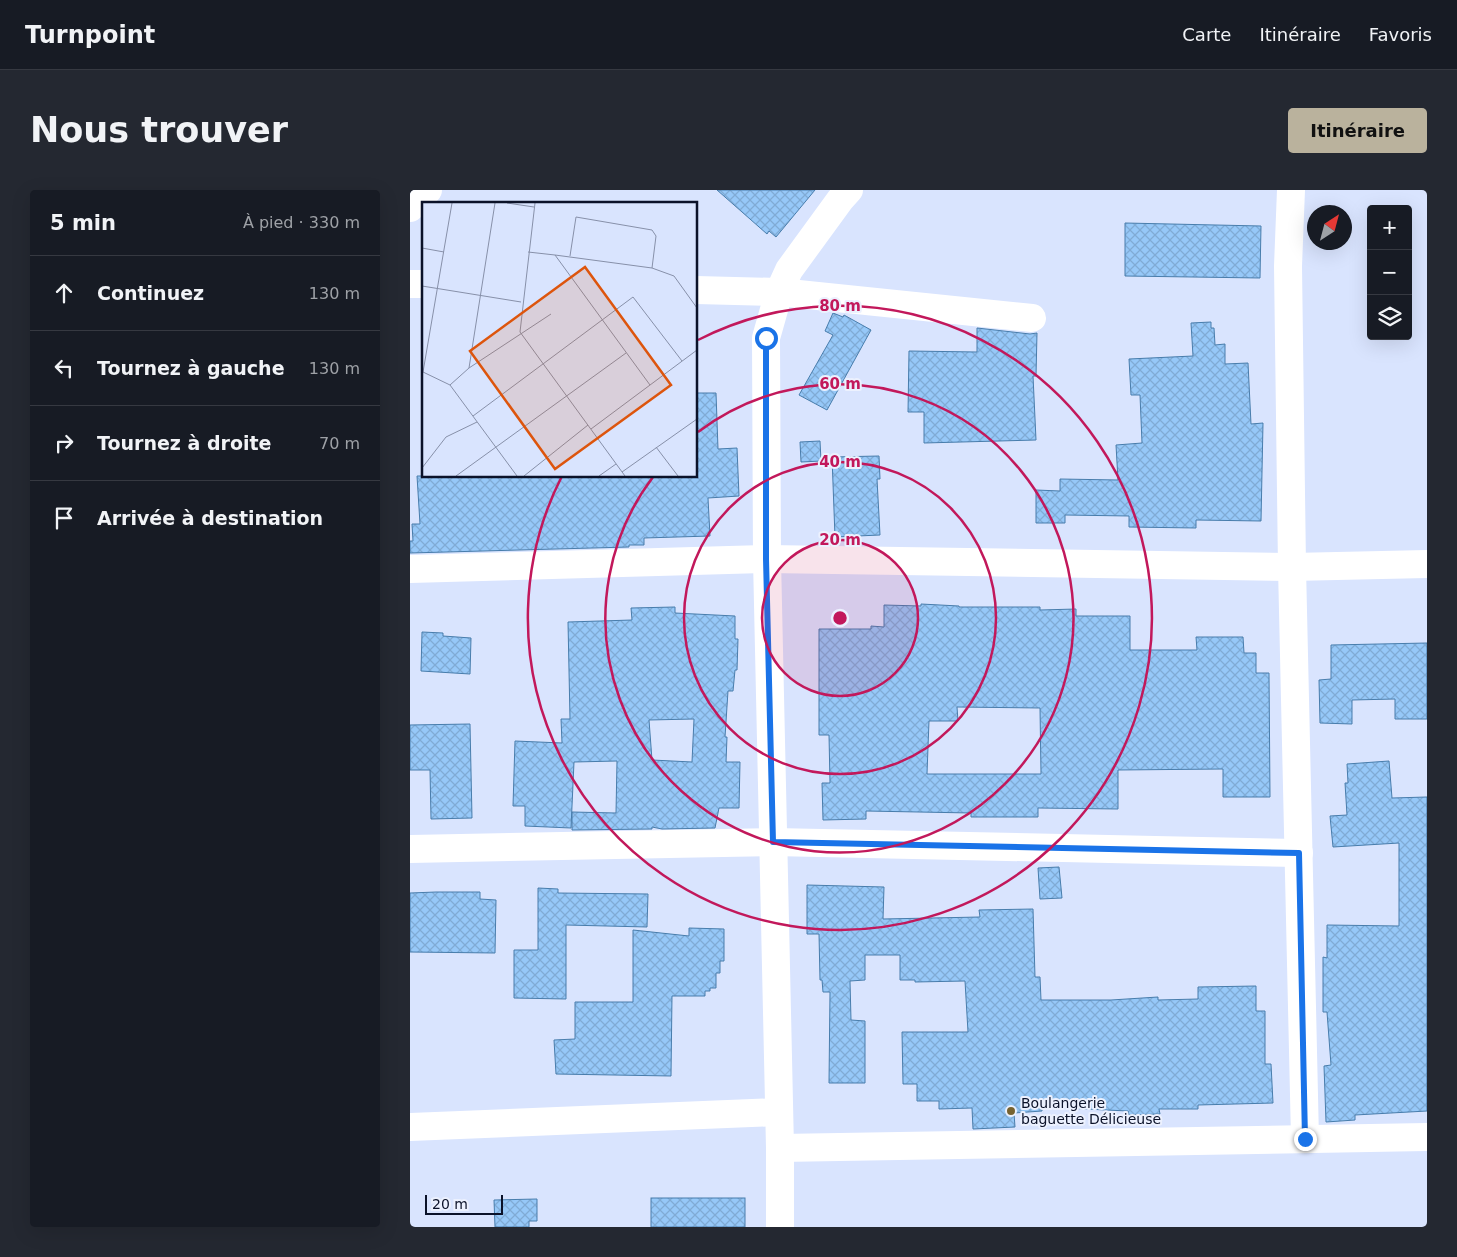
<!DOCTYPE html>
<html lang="fr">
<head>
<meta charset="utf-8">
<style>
	:root { --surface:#171b24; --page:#242831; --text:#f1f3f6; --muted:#9ea1a6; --line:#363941; --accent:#bab29d }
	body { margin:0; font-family:"DejaVu Sans",sans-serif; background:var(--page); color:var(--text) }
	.controls { position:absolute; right:15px; top:15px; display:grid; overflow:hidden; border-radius:5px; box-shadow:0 5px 20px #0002 }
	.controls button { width:45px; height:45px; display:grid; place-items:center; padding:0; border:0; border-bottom:1px solid var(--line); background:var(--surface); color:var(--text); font:25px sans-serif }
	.compass { position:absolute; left:897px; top:15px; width:45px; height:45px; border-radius:50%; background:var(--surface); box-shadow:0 5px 20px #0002; rotate:36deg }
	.scale { position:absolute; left:15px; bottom:12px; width:78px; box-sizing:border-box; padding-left:5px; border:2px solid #0b1229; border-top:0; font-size:14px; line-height:18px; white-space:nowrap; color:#0b1229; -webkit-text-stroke:4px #ecf1fe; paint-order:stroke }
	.stop { position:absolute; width:15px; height:15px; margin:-11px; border:4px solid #1a73e8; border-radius:50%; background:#fff }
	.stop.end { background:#1a73e8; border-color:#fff; box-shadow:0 1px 5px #0008 }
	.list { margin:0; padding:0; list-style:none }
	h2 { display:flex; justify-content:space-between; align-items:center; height:65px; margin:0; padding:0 20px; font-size:21px }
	h2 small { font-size:16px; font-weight:400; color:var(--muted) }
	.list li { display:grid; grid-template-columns:32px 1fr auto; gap:15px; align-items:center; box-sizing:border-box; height:75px; padding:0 20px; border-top:1px solid var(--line) }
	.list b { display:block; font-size:19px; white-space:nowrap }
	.list em { font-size:16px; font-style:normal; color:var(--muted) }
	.icon { flex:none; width:28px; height:28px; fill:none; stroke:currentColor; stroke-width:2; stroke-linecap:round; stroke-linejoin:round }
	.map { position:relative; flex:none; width:1017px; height:1037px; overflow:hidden; border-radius:5px }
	header { display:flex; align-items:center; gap:30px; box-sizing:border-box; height:70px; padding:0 25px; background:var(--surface); border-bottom:1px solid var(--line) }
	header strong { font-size:24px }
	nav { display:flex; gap:28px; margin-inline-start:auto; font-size:18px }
	.intro { display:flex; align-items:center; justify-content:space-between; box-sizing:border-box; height:120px; padding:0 30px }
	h1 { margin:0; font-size:35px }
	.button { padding:12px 22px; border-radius:5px; background:var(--accent); color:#111; font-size:18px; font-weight:700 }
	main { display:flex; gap:30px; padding:0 30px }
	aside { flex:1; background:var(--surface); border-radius:5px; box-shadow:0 5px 20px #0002 }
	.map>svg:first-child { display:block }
	.building { fill:url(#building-cross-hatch); stroke:#487dac; fill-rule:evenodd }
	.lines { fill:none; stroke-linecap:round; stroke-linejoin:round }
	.minor { stroke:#fff; stroke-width:28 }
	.route { stroke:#1a73e8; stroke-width:6 }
	.ring { fill:none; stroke:#c2185b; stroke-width:2.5 }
	.poi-dot { fill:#766231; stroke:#ecf1fe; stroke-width:2 }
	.labels { text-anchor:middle; stroke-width:4; stroke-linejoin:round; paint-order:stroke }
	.poi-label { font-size:14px; fill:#0b1229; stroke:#ecf1fe; text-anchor:start }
	.inset-road { fill:none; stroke:#8790a9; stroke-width:1 }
	.view { fill:#dd550d; fill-opacity:0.15; stroke:#dd550d; stroke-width:2.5 }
	.inset-edge { fill:none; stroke:#0b1229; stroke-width:2.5 }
	.centre { fill:#c2185b; stroke:#ecf1fe; stroke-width:2.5 }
	.ring-label { font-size:15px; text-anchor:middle; font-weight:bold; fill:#c2185b; stroke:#ecf1fe; stroke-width:4; stroke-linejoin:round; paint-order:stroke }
</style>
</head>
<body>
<header>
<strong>Turnpoint</strong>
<nav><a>Carte</a><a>Itinéraire</a><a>Favoris</a></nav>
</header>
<div class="intro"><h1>Nous trouver</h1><a class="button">Itinéraire</a></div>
<main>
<aside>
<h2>5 min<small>À pied · 330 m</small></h2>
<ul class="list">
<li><svg class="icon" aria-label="ahead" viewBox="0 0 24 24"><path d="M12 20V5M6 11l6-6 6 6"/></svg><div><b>Continuez</b></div><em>130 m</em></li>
<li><svg class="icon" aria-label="left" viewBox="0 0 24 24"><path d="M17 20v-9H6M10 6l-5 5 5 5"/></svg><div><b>Tournez à gauche</b></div><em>130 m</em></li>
<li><svg class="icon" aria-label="right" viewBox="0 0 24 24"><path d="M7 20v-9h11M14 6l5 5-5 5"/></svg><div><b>Tournez à droite</b></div><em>70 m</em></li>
<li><svg class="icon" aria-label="arrive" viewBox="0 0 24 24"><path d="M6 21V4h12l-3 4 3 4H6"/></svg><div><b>Arrivée à destination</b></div></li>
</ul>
</aside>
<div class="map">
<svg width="1017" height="1037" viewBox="0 0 1017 1037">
	<defs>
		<pattern id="building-cross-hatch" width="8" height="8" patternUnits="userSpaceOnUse" patternTransform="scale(1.25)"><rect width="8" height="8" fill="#96c8f8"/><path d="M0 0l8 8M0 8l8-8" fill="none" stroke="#80abd5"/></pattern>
	</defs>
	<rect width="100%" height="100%" fill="#d9e4fe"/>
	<g class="building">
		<path d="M307,0H405L366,47L359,41L357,44Z"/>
		<path d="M715,33L851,36L850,88L715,86Z"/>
		<path d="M423,123L433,127L434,125L461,140L417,220L389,205L423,145L415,141Z"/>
		<path d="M801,132V138H804L805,155L815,154V174L838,173L841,234L853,233L851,331L786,330V338L719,337V326L655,325V333H626V300L650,301V289L708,290L706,255L732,253L730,205H721L719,169L783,166L781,133Z"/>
		<path d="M567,138L620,144L627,143L626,186H623L626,250L514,253V222H498L499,161L567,162Z"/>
		<path d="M286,203H306L308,259L327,258L329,306L298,308L300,346L234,348V355H219V357L0,363V351H3L2,334H10L7,286H286Z"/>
		<path d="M410,251L411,271L391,272L390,252Z"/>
		<path d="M469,266L470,289H467L470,345L425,347L422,267Z"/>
		<path d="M511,414L549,416V417H630V420L666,419V426H720V460H787L786,447H833L834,463H846V483H859L860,607H813V579L708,580V619L628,618V627H561V623L456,621V629L413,630L412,593H420L419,545H409V439H461V436L474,437V415L511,416ZM547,517L630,518L631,584H517L519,531H548Z"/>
		<path d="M265,417V423L325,426V449H328L327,480H325L323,501H318L315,547H317L316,572H330L329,618H309L305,638L252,639L242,637V639L162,640V622L206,623L207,571L164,572L161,638L115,636V616H103L105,551L152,553L151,529H160L158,432L222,430L221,418ZM284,529L282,572L242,570L239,530Z"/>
		<path d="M12,442L33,443V446L61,448L60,484L11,481Z"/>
		<path d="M1017,453V529H985V509L942,510V534L910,533L909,490L921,489V455Z"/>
		<path d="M60,534L62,628L21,629L20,580H0V535Z"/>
		<path d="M979,571L982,608L1017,607V921L945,925V930L916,932L914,876L921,875L917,822H913V767L917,768V735L989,736V653L923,657L920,626L937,625L935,593H938L937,574Z"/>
		<path d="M649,677L652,708L630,709L628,678Z"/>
		<path d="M397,695L474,697L473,729L570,727L569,720L623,719L625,787H630L631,810H701L748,807V810L788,809V797L846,796V821H855V874H861L863,913L788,915V919H749L750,924L719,925L718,921L632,917V921L604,923L605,937L563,939L562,918L529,919V911H507V894H493L492,842H558L555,791L505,792V790H490V765H455V790L440,791L441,830L455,831V893H419L420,802H413L412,790H410L409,744H397Z"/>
		<path d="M128,698L148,699V703L238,704L237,737L156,735V809L104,808V760H128Z"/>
		<path d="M26,702H70V709L86,710L85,763L0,762V703Z"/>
		<path d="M279,738L314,739V771H310V783H306V798H300V801H295V806H262L261,886L146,884L144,850L165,849V812H223V740L279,746Z"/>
		<rect x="241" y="1008" width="94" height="29"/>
		<path d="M127,1009V1031H119V1037H85L84,1010Z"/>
	</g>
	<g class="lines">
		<g class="minor">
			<path d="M881,0L878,76L882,377L895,949"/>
			<path d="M0,18L18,0"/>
			<path d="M0,94H14"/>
			<path d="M286,100L369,102L622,128"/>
			<path d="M0,379L357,369L882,377L1017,374"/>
			<path d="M0,659L363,652L889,663"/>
			<path d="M0,937L369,922"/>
			<path d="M370,958L1017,947"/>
			<path d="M370,1037V958L357,369L356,148L369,102L379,80L430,10L439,0"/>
		</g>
	</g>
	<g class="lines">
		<path class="route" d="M356,148V369L363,652L889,663L895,949"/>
	</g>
	<circle cx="430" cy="428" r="78" fill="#c2185b" fill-opacity=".12"/>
	<g class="ring">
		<circle cx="430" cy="428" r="78"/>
		<circle cx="430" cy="428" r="156"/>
		<path d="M288 242A234 234 0 1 1 243 287"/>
		<path d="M288 150A312 312 0 1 1 152 286"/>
	</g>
	<circle class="poi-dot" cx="601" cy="921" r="5"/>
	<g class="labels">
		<g class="poi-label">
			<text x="611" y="918">Boulangerie<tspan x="611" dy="16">baguette Délicieuse</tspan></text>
		</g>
	</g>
	<g transform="translate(12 12)">
		<rect width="275" height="275" fill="#d9e4fe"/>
		<path class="inset-road" d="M30,1L1,170L28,183L95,274M85,1L112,5M113,1L98,130L203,274M0,46L22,50M106,50L133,53M148,54L154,15L230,28L234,34L230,66M0,84L99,100M47,166L73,1M28,183L47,166L129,112M228,183L133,53L230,66L252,74L275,106M51,214L211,95L260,159M169,227L275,148M234,245L256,274M0,266L24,235L55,220M200,270L275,217M34,274L204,151M102,274L166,223M177,274L194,262"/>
		<path class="view" d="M163,65L249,183L133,267L48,149Z"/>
		<rect width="275" height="275" class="inset-edge"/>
	</g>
	<circle cx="430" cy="428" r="8" class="centre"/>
	<g class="ring-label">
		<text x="430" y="121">80 m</text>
		<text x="430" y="199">60 m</text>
		<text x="430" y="277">40 m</text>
		<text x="430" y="355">20 m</text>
	</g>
</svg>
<div class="controls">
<button>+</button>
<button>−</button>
<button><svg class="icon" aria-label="layers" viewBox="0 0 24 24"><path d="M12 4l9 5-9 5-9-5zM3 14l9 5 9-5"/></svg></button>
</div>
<svg class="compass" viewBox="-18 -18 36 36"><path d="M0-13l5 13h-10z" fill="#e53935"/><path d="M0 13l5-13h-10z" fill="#9ea1a6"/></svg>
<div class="scale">20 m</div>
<div class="stop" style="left:356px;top:148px"></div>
<div class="stop end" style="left:895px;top:949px"></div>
</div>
</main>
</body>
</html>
